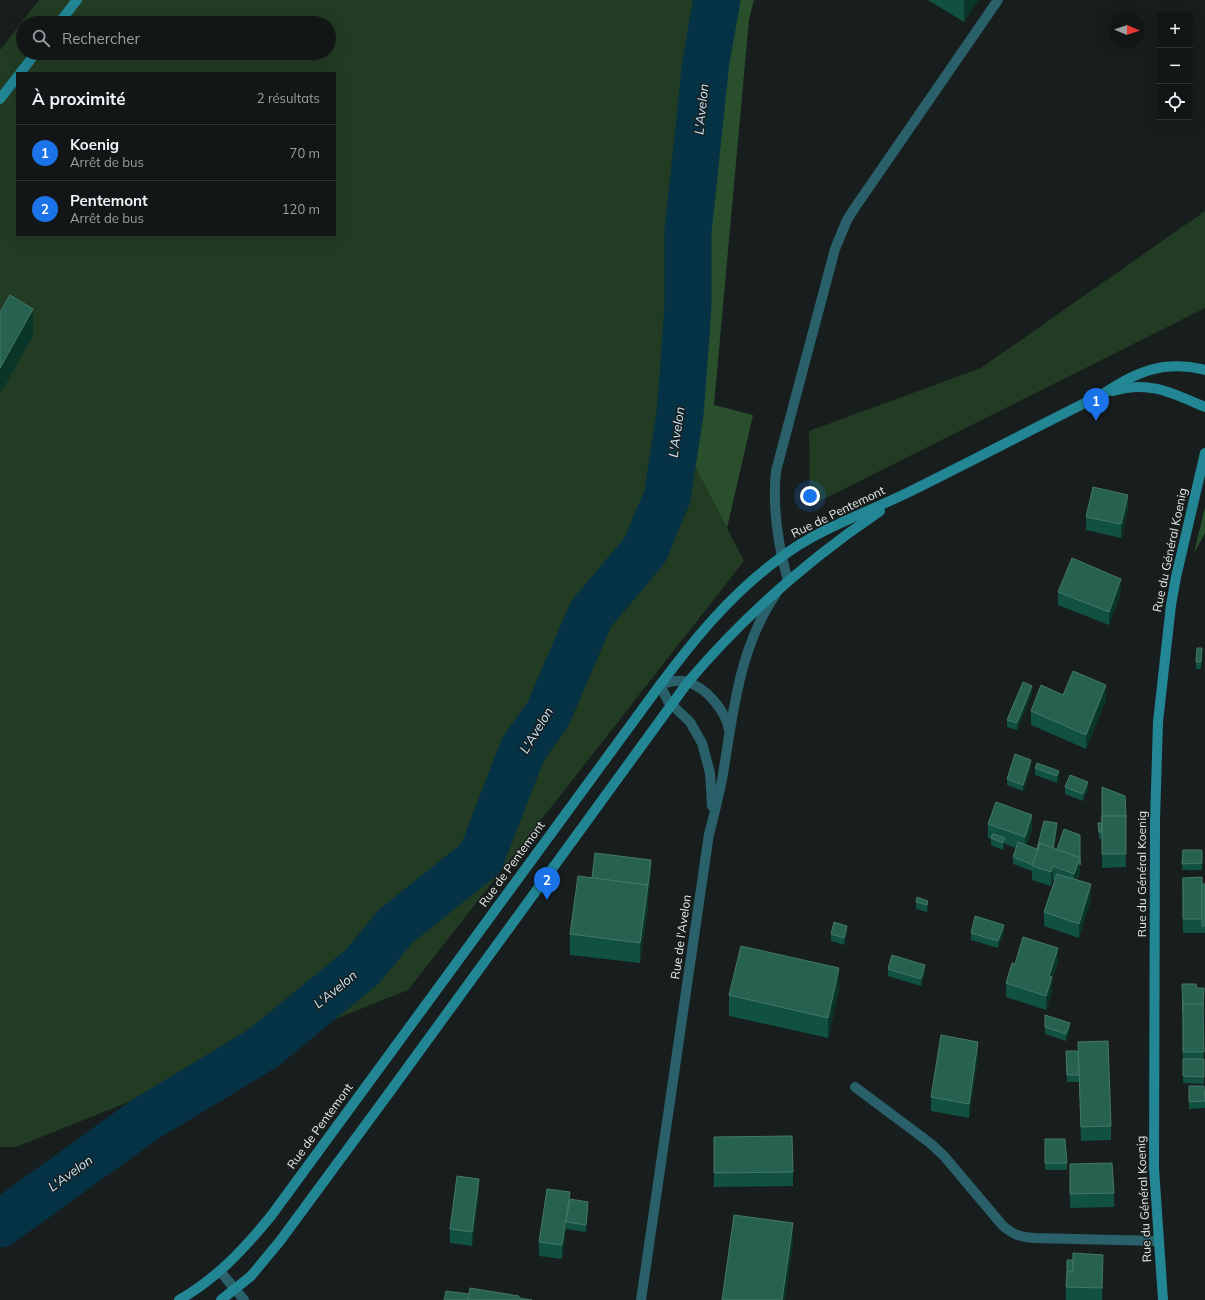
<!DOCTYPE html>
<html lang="fr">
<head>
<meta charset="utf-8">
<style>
	:root { --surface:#121616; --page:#1f2323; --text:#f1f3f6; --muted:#9c9fa1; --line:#313535; --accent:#1a73e8 }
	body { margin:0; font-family:Mulish,sans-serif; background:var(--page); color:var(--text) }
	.controls { position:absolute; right:12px; top:12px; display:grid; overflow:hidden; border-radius:0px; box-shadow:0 4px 16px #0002 }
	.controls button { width:36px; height:36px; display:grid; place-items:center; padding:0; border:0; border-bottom:1px solid var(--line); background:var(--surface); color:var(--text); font:20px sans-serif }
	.compass { position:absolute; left:1109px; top:12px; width:36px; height:36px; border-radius:50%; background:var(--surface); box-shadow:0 4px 16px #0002; rotate:92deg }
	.you { position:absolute; left:810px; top:496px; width:14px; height:14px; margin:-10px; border:3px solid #fff; border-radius:50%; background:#1a73e8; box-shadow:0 0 0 6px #1a73e833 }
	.badge { display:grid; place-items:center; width:26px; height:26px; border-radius:50%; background:var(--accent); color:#fff; font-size:13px; font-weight:700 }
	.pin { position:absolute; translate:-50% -33px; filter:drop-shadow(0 1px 2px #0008) }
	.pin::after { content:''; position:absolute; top:21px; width:14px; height:12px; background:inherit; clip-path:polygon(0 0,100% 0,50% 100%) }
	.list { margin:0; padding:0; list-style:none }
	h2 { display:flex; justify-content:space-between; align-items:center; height:52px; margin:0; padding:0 16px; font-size:17px }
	h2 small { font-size:13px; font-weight:400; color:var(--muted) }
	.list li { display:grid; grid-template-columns:26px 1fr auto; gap:12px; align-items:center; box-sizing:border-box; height:56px; padding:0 16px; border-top:1px solid var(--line) }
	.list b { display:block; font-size:15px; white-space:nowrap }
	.list p { margin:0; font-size:13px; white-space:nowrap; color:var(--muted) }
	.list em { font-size:13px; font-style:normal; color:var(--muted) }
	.icon { flex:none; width:22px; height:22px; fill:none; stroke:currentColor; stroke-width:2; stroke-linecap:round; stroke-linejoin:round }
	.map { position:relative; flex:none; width:1205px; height:1300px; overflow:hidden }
	.search { position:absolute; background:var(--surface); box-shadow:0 4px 16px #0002; left:16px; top:16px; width:320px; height:44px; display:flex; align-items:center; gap:10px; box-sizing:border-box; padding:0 14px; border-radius:22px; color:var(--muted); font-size:15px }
	.panel { position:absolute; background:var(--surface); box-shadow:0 4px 16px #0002; left:16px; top:72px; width:320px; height:164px; border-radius:0px }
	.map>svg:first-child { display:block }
	.green { fill:#223b23; fill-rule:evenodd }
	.forest { fill:#2a4f2c }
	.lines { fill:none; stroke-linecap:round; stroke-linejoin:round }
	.river { stroke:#053345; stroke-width:47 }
	.lane { stroke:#296069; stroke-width:10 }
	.street { stroke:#296069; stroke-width:10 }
	.secondary { stroke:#228695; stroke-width:10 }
	.wall { fill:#10513f }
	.shaded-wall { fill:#0a362a }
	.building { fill:#276251; stroke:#457769 }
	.labels { text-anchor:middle; stroke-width:3; stroke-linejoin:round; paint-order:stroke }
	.street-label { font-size:12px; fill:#e5e9e8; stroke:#181e1d }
	.water-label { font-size:13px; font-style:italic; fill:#cae9fa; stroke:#181e1d }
</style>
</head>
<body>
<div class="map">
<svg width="1205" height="1300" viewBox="0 0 1205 1300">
	<rect width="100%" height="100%" fill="#181e1d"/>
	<g class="green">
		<path d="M39,0H709L672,422L744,561L408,990L16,1147H0V50ZM23,23H329V53H23ZM17,73H335V235H17Z"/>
		<path d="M1205,211V308L810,506L809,431L981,368Z"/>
	</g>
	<g class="forest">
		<path d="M709,0H754L749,19L714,405L753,415L727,528L672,422Z"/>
		<path d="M1205,507V533L1194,553Z"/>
	</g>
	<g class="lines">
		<path class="river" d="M0,1224L144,1120L263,1048L362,967L396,926L481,858L523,749L548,714L591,614L645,550L667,497L680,414L683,376L688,306V232L706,61L717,0"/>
		<g class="lane">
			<path d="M788,581C778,545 772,509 776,471L835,249L847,220L856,206L998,0"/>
			<path d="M855,1087L930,1143L944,1156L1003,1226C1014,1235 1020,1237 1034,1238L1158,1241"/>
		</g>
		<g class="street">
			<path d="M712,806L710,773L702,743L690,722L668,701L660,685C668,682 678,679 687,682C706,687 726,711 729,730"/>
			<path d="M220,1271L244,1300"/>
			<path d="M641,1300L709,834C714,816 718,798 722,780C733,716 738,649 776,594"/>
		</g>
		<g class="secondary">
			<path d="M59,23L77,0"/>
			<path d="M20,73L36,53"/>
			<path d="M0,99L17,77"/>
			<path d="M1113,391C1149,380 1172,393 1205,407"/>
			<path d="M179,1300C216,1279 244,1249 271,1216L660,685C695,638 732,593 780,558C818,529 866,513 909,492C974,460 1038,426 1103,394C1137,371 1164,360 1205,370"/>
			<path d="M221,1300L251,1276L280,1241L389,1093L688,682C744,616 809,559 880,511"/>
			<path d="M1163,1300L1154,1168L1155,821L1158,722L1171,605L1176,577L1205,453"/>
		</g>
	</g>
	<g class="wall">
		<path d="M928,0H978L964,22Z"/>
		<path d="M1128,509L1121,538L1086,530V517Z"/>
		<path d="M1058,592H1121L1109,625L1058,605Z"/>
		<path d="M1202,655L1201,669H1196V662Z"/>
		<path d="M1032,693L1017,730L1007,727V720Z"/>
		<path d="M1063,695L1106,699L1086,749L1031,725V711Z"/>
		<path d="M1031,767L1023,791L1007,785V779Z"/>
		<path d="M1035,768L1059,771V778L1057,783L1035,775Z"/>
		<path d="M1065,787L1088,789L1083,801L1065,794Z"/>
		<path d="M1125,796L1126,867L1102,868V830V839H1099L1098,823H1102Z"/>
		<path d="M988,824L1032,829L1027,845L1037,849L1057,830L1054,848L1080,872L1077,880L1091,898L1079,938L1044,926V912L1055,880H1053L1051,886L1032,880V871L1013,864V857L1016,848L1005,844L1003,850L991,845V839L988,838Z"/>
		<path d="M1183,850H1202V870H1182Z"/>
		<path d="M651,873L648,898V905L640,963L570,955V934L592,878Z"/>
		<path d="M1182,878L1202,884H1205V933H1183Z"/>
		<path d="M928,901V907L927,912L916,909V902Z"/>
		<path d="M1004,932L998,948L971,940V933Z"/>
		<path d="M847,933L844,945L831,941V934Z"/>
		<path d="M1058,962L1052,979V991L1046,1010L1006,997V983L1015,964Z"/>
		<path d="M888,969L925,972L921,986L888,976Z"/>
		<path d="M1182,984L1197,988L1203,1010L1204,1084L1183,1083Z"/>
		<path d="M839,989L828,1038L729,1016V995Z"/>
		<path d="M1045,1015L1070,1030L1066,1041L1045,1034Z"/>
		<path d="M1078,1051L1111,1126V1140L1081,1141L1079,1082H1067L1066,1058Z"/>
		<path d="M978,1055L969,1118L931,1111V1097Z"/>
		<path d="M1189,1086L1205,1101V1108L1189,1109Z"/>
		<path d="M714,1137L793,1172V1186L714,1187Z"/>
		<path d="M1045,1139L1067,1163V1170H1045Z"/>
		<path d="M1070,1164L1114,1193V1207L1070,1208Z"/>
		<path d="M479,1193L472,1246L450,1243V1229Z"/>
		<path d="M570,1199L588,1209L586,1232L566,1229L562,1259L539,1256V1242Z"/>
		<path d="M1103,1269L1102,1300H1066V1287Z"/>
	</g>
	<g class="shaded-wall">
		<path d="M964,0H978L964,22Z"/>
		<path d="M33,309V336L0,394V368Z"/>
		<path d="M1128,495V509L1121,538V524Z"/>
		<path d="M1121,579V592L1109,625V612Z"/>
		<path d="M1106,685V699L1086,749V735Z"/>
		<path d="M1032,686V693L1017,730V723Z"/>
		<path d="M1031,760V767L1023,791V785Z"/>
		<path d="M1059,771V778L1057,783V776Z"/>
		<path d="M1088,782V789L1083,801V794Z"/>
		<path d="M1032,815V829L1025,851V837Z"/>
		<path d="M1057,823V830L1051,861V854Z"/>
		<path d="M1080,835V872L1074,887V874Z"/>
		<path d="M1005,838V845L1003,850V843Z"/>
		<path d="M651,860V873L648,898V905L640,963V943Z"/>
		<path d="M1053,866V880L1051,886V872Z"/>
		<path d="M1091,884V898L1079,938V924Z"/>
		<path d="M928,901V907L927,912V905Z"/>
		<path d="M1004,925V932L998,948V941Z"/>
		<path d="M847,926V933L844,945V938Z"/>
		<path d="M1058,948V962L1052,979V991L1046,1010V996L1049,976Z"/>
		<path d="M925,965V972L921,986V979Z"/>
		<path d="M839,968V989L828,1038V1018Z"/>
		<path d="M1070,1023V1030L1066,1041V1034Z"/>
		<path d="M978,1042V1055L969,1118V1104Z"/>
		<path d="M479,1179V1193L472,1246V1232Z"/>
		<path d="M570,1192V1206L566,1222V1229L562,1259V1245Z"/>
		<path d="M588,1202V1209L586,1232V1225Z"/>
		<path d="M793,1223V1243L785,1300H782Z"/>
	</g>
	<g class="building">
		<path d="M10,295L33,309L0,368V312Z"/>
		<path d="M1093,487L1128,495L1121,524L1086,517Z"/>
		<path d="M1072,558L1121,579L1109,612L1058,592Z"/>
		<path d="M1197,648H1202L1201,662H1196Z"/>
		<path d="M1073,671L1106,685L1086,735L1031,711L1041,685L1063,695Z"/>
		<path d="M1023,682L1032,686L1017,723L1007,720Z"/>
		<path d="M1015,754L1031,760L1023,785L1007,779Z"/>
		<path d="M1037,763L1059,771L1057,776L1035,768Z"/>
		<path d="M1070,775L1088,782L1083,794L1065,787Z"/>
		<path d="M1102,787L1125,796L1126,816H1102V823Z"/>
		<path d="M996,802L1032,815L1025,837L988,824Z"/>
		<rect x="1102" y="816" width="24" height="38"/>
		<path d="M1044,821L1057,823L1053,848L1040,843L1033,865L1013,857L1018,842L1037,849Z"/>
		<path d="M1098,823H1102V832H1099Z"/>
		<path d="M1064,829L1080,835V865V858L1057,849Z"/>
		<path d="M993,834L1005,838L1003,843L991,838Z"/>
		<path d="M1040,843L1080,858L1074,874L1053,866L1051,872L1032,866Z"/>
		<path d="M1183,850H1202V863L1182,864Z"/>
		<path d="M595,853L651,860L648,885L592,878Z"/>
		<path d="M1057,874L1091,884L1079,924L1044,912Z"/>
		<path d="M578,876L648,885L640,943L570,934Z"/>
		<path d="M1202,877V919H1183V878Z"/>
		<rect x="1202" y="884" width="3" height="42"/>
		<path d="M917,897L928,901L927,905L916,902Z"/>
		<path d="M975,916L1004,925L998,941L971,933Z"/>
		<path d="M834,922L847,926L844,938L831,934Z"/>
		<path d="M1023,937L1058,948L1049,976L1052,977L1046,996L1006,983L1012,963L1015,964Z"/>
		<path d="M741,946L839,968L828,1018L729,995Z"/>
		<path d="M892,955L925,965L921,979L888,969Z"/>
		<path d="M1182,984H1196L1197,988H1204L1203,1007V1004H1183V1011Z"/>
		<path d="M1183,1004H1203L1204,1052H1183Z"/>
		<path d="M1045,1015L1070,1023L1066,1034L1045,1027Z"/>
		<path d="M941,1035L978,1042L969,1104L931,1097Z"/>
		<path d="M1108,1041L1111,1126L1081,1127L1078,1042Z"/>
		<path d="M1066,1051H1078L1079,1075H1067Z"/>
		<path d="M1183,1059H1204V1077L1183,1076Z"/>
		<path d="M1189,1086H1204L1205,1101L1189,1102Z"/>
		<path d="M792,1136L793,1172L714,1173V1137Z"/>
		<path d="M1045,1139H1065L1067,1163H1045Z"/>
		<path d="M1112,1163L1114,1193L1070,1194V1164Z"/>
		<path d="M457,1176L479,1179L472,1232L450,1229Z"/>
		<path d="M547,1189L570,1192L562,1245L539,1242Z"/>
		<path d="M570,1199L588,1202L586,1225L566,1222Z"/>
		<path d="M734,1215L793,1223L782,1300H722Z"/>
		<path d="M1073,1253L1103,1255L1102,1288L1066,1287L1067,1271L1073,1272Z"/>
		<path d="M1067,1260H1073V1272L1067,1271Z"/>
		<path d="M470,1288L519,1296V1298L532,1300H468Z"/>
		<path d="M446,1291L469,1294L468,1300H444Z"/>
	</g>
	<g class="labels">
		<g class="street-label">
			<text transform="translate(838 512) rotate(-26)" y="4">Rue de Pentemont</text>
			<text transform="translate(1170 550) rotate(-78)" y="4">Rue du Général Koenig</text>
			<text transform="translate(512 864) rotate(-54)" y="4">Rue de Pentemont</text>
			<text transform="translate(1142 874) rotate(-90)" y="4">Rue du Général Koenig</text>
			<text transform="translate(681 937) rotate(-82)" y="4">Rue de l'Avelon</text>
			<text transform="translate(320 1126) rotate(-54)" y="4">Rue de Pentemont</text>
			<text transform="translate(1144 1199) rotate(-93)" y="4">Rue du Général Koenig</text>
		</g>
		<g class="water-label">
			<text transform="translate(701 109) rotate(-84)" y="5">L'Avelon</text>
			<text transform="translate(676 432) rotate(-82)" y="5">L'Avelon</text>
			<text transform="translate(536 730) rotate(-59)" y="5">L'Avelon</text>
			<text transform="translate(335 989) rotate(-39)" y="5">L'Avelon</text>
			<text transform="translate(70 1173) rotate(-36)" y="5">L'Avelon</text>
		</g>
	</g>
</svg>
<div class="controls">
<button>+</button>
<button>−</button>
<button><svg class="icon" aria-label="locate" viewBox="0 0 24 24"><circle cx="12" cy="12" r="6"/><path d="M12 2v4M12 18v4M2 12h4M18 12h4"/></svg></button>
</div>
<svg class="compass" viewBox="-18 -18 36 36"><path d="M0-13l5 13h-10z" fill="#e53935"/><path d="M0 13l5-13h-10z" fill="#9c9fa1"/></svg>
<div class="you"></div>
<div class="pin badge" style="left:1096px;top:421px">1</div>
<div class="pin badge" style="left:547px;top:900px">2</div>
<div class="search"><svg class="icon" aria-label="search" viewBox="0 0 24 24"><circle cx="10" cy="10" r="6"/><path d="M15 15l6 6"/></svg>Rechercher</div>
<section class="panel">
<h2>À proximité<small>2 résultats</small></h2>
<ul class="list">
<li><span class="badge">1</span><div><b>Koenig</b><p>Arrêt de bus</p></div><em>70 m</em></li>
<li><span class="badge">2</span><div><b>Pentemont</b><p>Arrêt de bus</p></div><em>120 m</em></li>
</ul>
</section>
</div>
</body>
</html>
